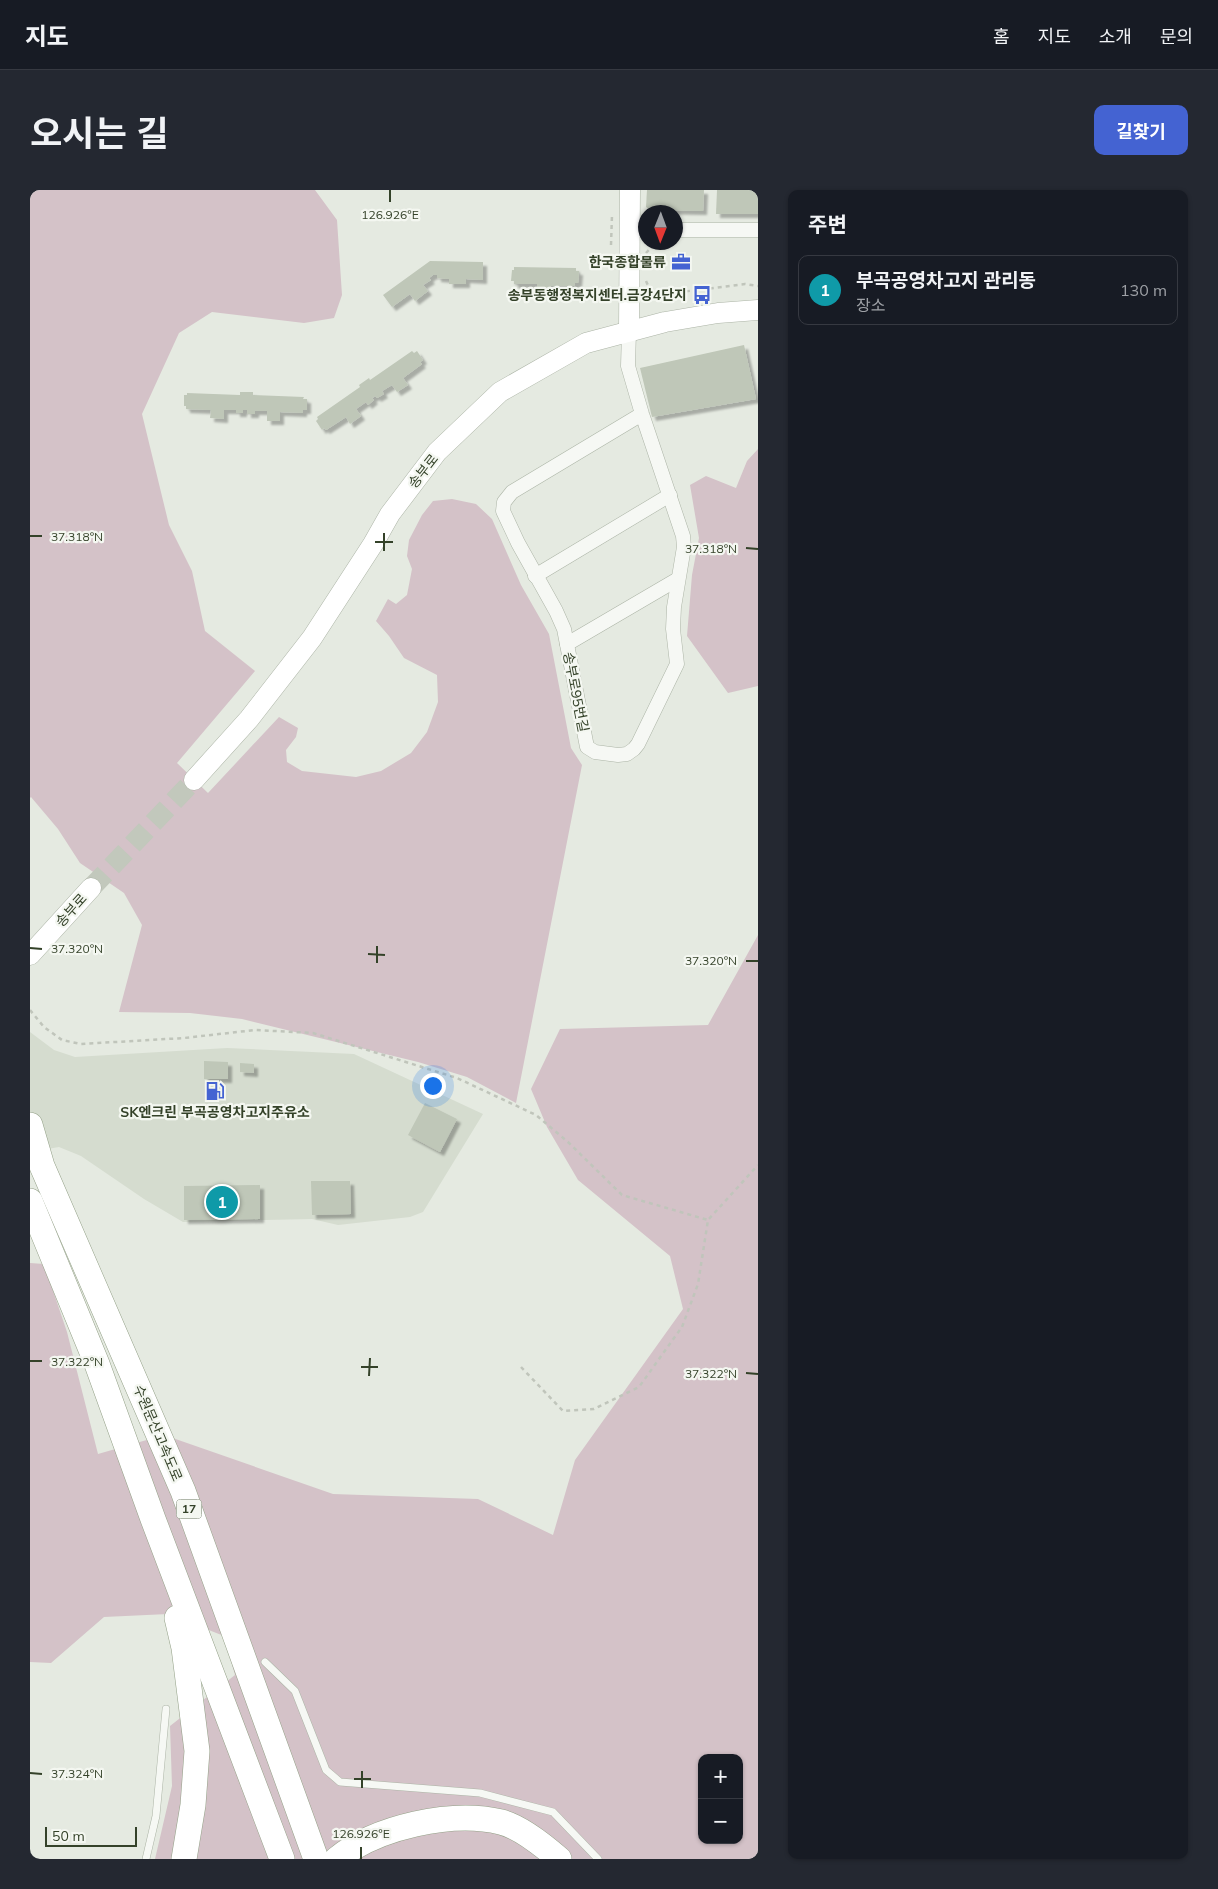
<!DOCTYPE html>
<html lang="ko">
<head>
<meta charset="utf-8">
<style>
	:root { --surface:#171b24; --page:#242831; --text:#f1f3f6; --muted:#9ea1a6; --line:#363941; --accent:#4463d2 }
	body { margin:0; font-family:Mulish,"Noto Sans KR",sans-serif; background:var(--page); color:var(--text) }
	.controls { position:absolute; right:15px; bottom:15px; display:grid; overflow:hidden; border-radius:10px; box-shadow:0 1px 4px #0004 }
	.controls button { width:45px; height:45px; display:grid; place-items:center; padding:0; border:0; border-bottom:1px solid var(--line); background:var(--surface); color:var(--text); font:25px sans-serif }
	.compass { position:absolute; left:608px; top:15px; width:45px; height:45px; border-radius:50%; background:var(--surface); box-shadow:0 1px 4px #0004; rotate:181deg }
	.scale { position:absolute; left:15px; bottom:12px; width:92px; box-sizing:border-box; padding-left:5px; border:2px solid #344229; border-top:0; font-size:14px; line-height:18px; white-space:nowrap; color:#344229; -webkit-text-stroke:4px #f4f7f1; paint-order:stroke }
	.you { position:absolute; left:402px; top:895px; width:18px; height:18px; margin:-12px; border:4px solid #fff; border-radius:50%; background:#1a73e8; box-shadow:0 0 0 8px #1a73e833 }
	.badge { display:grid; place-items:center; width:32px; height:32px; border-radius:50%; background:var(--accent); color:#fff; font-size:16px; font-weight:700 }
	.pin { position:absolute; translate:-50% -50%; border:2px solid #fff; box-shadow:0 1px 5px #0006 }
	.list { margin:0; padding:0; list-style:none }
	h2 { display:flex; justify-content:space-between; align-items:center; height:65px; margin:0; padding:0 20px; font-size:21px }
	h2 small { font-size:16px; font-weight:400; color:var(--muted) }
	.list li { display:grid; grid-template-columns:32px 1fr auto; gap:15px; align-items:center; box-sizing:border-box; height:70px; margin:0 10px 10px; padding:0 10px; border:1px solid var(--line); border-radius:10px }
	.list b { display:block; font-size:19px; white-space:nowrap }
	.list p { margin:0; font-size:16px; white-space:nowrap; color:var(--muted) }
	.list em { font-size:16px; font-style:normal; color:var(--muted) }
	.map { position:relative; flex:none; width:728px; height:1669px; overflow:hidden; border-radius:10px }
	header { display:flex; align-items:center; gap:30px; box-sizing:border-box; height:70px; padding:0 25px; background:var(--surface); border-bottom:1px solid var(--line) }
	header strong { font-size:24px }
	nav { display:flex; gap:28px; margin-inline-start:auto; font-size:18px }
	.intro { display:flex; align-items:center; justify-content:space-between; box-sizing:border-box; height:120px; padding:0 30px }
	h1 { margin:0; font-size:35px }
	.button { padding:12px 22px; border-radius:10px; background:var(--accent); color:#fff; font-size:18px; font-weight:700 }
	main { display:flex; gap:30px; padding:0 30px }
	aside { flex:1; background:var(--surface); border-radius:10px; box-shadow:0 1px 4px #0004 }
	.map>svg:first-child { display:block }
	.built { fill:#d5dccf }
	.green { fill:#d4c2c8; fill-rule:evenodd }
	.building { fill:#bfc7b8; filter:url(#shadow) }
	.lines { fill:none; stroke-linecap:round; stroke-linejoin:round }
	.secondary-tunnel { stroke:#c2c8bc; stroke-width:20; stroke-dasharray:20 10; stroke-linecap:butt }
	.lane-casing { stroke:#acb4a6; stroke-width:8 }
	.street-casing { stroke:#acb4a6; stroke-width:15 }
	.secondary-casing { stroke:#acb4a6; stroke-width:21 }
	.highway-casing { stroke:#94a188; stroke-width:26 }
	.path { stroke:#c0c5bb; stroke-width:2.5; stroke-dasharray:4 4; stroke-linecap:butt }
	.lane { stroke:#f6f8f4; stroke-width:7 }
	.street { stroke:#f6f8f4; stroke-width:14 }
	.secondary { stroke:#fff; stroke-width:20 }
	.highway { stroke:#fff; stroke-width:25 }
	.ticks { fill:none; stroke:#344229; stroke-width:2 }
	.labels { text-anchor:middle; stroke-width:4.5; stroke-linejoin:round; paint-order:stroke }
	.shield { fill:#f4f7f1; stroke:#6e7865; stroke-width:1 }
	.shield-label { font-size:12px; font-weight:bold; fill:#344229 }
	.poi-label { font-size:14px; font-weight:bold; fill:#344229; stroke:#f4f7f1; text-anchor:end }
	.street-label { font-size:14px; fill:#344229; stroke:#f4f7f1 }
	.ticks-label { font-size:12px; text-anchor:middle; fill:#344229; stroke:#f4f7f1; stroke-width:4.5; stroke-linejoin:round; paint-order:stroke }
</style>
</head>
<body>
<header>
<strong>지도</strong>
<nav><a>홈</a><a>지도</a><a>소개</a><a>문의</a></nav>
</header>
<div class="intro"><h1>오시는 길</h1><a class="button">길찾기</a></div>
<main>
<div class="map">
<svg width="728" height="1669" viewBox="0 0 728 1669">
	<defs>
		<filter id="shadow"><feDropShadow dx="4" dy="4" stdDeviation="1" flood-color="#0004"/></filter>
	</defs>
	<rect width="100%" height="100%" fill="#e5eae1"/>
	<path class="built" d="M0,842L24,860L45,867L197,858L324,864L453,924L393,1022L380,1027L308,1035L282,1029L153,1032L114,1009L51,966L29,957L0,962Z"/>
	<g class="green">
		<path d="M0,0H285L307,30L312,105L304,128L274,133L182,122L149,143L112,224L139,335L162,381L175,441L225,481L147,573L178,603L249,527L268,538L266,547L256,560L257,572L272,581L326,587L351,581L381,563L397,542L408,512L407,485L374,468L359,446L346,431L358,409L366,414L377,405L382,379L377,366L379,350L392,325L403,311L422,309L446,314L462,329L491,395L519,444L541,558L552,575L486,913L437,887L388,872L212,829L160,823L89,822L112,735L94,703L50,673L28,639L1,607L0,608Z"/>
		<path d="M728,259V496L698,503L657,446L662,385L669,348L660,295L676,286L706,298L717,271Z"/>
		<path d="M728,745V1669H125L142,1596L140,1536L205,1485L194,1446L138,1424L74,1427L21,1473L0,1472V1073L14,1074L37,1142L68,1264L134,1245L303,1304L448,1309L523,1345L545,1270L653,1119L640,1066L548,990L517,937L501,899L530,839L678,835ZM672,1568H709V1650H672Z"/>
	</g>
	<g class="building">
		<path d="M617,0H674L673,21L620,20L616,17Z"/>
		<path d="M687,0H728V24H686Z"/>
		<path d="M400,71L453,72V90L436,89V94H419V89L407,88V85H403L399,88L401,90L393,95L398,101L385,111L380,104L362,117L353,105Z"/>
		<path d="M484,77L546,78V81H549L548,93H545L544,96H521L520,102H507V94H484V91H481L482,80H484Z"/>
		<path d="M714,155L726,209L622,227L610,178Z"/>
		<path d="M382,161L384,163L387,161L393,170L390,172L392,174L373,188L378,195L367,202L362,195L352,201L354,204L347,208L346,206L342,208L344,210L338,215L336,212L326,219L331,226L320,234L316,227L296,240L294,238L292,240L286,231L288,229L287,227L330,197L329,195L339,188L340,190Z"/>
		<path d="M210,202H223V205L274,207L273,209H277V220H273V223L250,222V231H237V221H225V224H217V220H213V223H206V220H194V229L180,228L181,220L156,219V216H154V205H157V203L210,205Z"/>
		<path d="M174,871L198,872V889H174Z"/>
		<path d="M210,873L224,874V883L210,882Z"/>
		<path d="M395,913L427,929L410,962L378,945Z"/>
		<path d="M281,991H320L321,1024L282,1025Z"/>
		<path d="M230,995V1029L154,1030V996Z"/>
	</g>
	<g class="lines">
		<path class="secondary-tunnel" d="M61,698L164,590"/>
		<g class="lane-casing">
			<g id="lane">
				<path d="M235,1472L265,1501L296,1580L310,1592L450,1603L523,1622L568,1669"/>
				<path d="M116,1669L126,1626L136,1519"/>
			</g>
		</g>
		<g class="street-casing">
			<g id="street">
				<path d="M599,40H616"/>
				<path d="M646,40H728"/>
				<path d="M599,141L598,176L612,224L653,346L654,357L644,417L643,439L647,474L608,554L604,559L597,564L588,565L565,562L557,557L534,439L526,421L488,353L473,321L474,312L482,302L612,224"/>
				<path d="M505,386L640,305"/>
				<path d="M537,454L648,389"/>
			</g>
		</g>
		<g class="secondary-casing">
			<g id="secondary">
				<path d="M599,141L600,0"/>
				<path d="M164,590L219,529L282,448L343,354L360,324L407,262L470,202L556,153L635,132L688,123L728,120"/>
				<path d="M0,765L61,698"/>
			</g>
		</g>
		<g class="highway-casing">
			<g id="highway">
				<path d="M0,935L12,976L153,1301L286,1669"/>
				<path d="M0,1011L67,1174L123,1329L252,1669"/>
				<path d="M147,1428L154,1458L167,1561L163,1615L154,1669"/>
				<path d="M307,1669C346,1637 422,1620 471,1632C491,1637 514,1656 529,1669"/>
			</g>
		</g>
		<g class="path">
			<path d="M581,55L582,25"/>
			<path d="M616,63L626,52"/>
			<path d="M616,91L621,102L627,105L715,94L728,96"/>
			<path d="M0,820L14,837L32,850L51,854L154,848L225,840L283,843L427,888L506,925L538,952L592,1005L678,1030"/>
			<path d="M491,1177L533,1221L564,1219L609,1197L652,1137L668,1094L678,1030L728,975"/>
		</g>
		<use href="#lane" class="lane"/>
		<use href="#street" class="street"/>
		<use href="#secondary" class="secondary"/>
		<use href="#highway" class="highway"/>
	</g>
	<path class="ticks" d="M360,12V0M0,346H12M345,352H363M716,358L728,359M354,361V343M0,758L12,759M338,764L355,765M716,771H728M347,773V756M0,1171H12M331,1177H348M716,1183L728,1184M339,1186L340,1168M0,1583L12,1584M324,1589H341M332,1598V1581M331,1669V1657"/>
	<defs>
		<g id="office-bare" transform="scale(1.5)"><path d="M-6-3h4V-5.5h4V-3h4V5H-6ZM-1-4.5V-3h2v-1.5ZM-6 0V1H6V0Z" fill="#4463d2" stroke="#f4f7f1" stroke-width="2.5" paint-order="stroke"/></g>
		<g id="bus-bare" transform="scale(1.5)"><path d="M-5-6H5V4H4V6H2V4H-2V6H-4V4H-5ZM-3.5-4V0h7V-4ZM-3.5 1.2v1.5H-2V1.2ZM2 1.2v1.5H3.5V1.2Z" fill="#4463d2" stroke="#f4f7f1" stroke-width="2.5" paint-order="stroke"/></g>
		<g id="fuel-bare" transform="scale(1.5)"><path d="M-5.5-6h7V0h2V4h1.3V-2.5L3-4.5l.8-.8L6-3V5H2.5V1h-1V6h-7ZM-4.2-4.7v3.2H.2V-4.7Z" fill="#4463d2" stroke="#f4f7f1" stroke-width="2.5" paint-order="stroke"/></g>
	</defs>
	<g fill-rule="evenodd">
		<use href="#office-bare" x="651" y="72"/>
		<use href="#bus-bare" x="672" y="105"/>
		<use href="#fuel-bare" x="185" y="901"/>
	</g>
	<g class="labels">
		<rect class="shield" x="146.5" y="1309.5" width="25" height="19" rx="4"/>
		<g class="shield-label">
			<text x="159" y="1323">17</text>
		</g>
		<g class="poi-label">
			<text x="636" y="77">한국종합물류</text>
			<text x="657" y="110">송부동행정복지센터.금강4단지</text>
			<text x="185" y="927" text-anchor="middle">SK엔크린 부곡공영차고지주유소</text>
		</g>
		<g class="street-label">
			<text transform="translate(393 281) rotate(-52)" y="5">송부로</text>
			<text transform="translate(546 502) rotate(79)" y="5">송부로95번길</text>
			<text transform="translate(41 720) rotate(-48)" y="5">송부로</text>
			<text transform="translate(128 1243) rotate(67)" y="5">수원문산고속도로</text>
		</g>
	</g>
	<g class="ticks-label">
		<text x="360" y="29">126.926°E</text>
		<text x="47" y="351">37.318°N</text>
		<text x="681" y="363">37.318°N</text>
		<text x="47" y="763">37.320°N</text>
		<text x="681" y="775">37.320°N</text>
		<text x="47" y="1176">37.322°N</text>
		<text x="681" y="1188">37.322°N</text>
		<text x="47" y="1588">37.324°N</text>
		<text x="331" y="1648">126.926°E</text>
	</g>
</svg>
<div class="controls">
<button>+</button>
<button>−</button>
</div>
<svg class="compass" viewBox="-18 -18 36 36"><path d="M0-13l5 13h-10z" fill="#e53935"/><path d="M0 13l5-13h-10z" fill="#9ea1a6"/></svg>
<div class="scale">50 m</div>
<div class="you"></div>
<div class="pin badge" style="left:192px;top:1012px;background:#0f9aa8">1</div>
</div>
<aside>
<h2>주변<small></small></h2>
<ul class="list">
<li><span class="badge" style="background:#0f9aa8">1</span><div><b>부곡공영차고지 관리동</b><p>장소</p></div><em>130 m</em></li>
</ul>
</aside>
</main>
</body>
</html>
